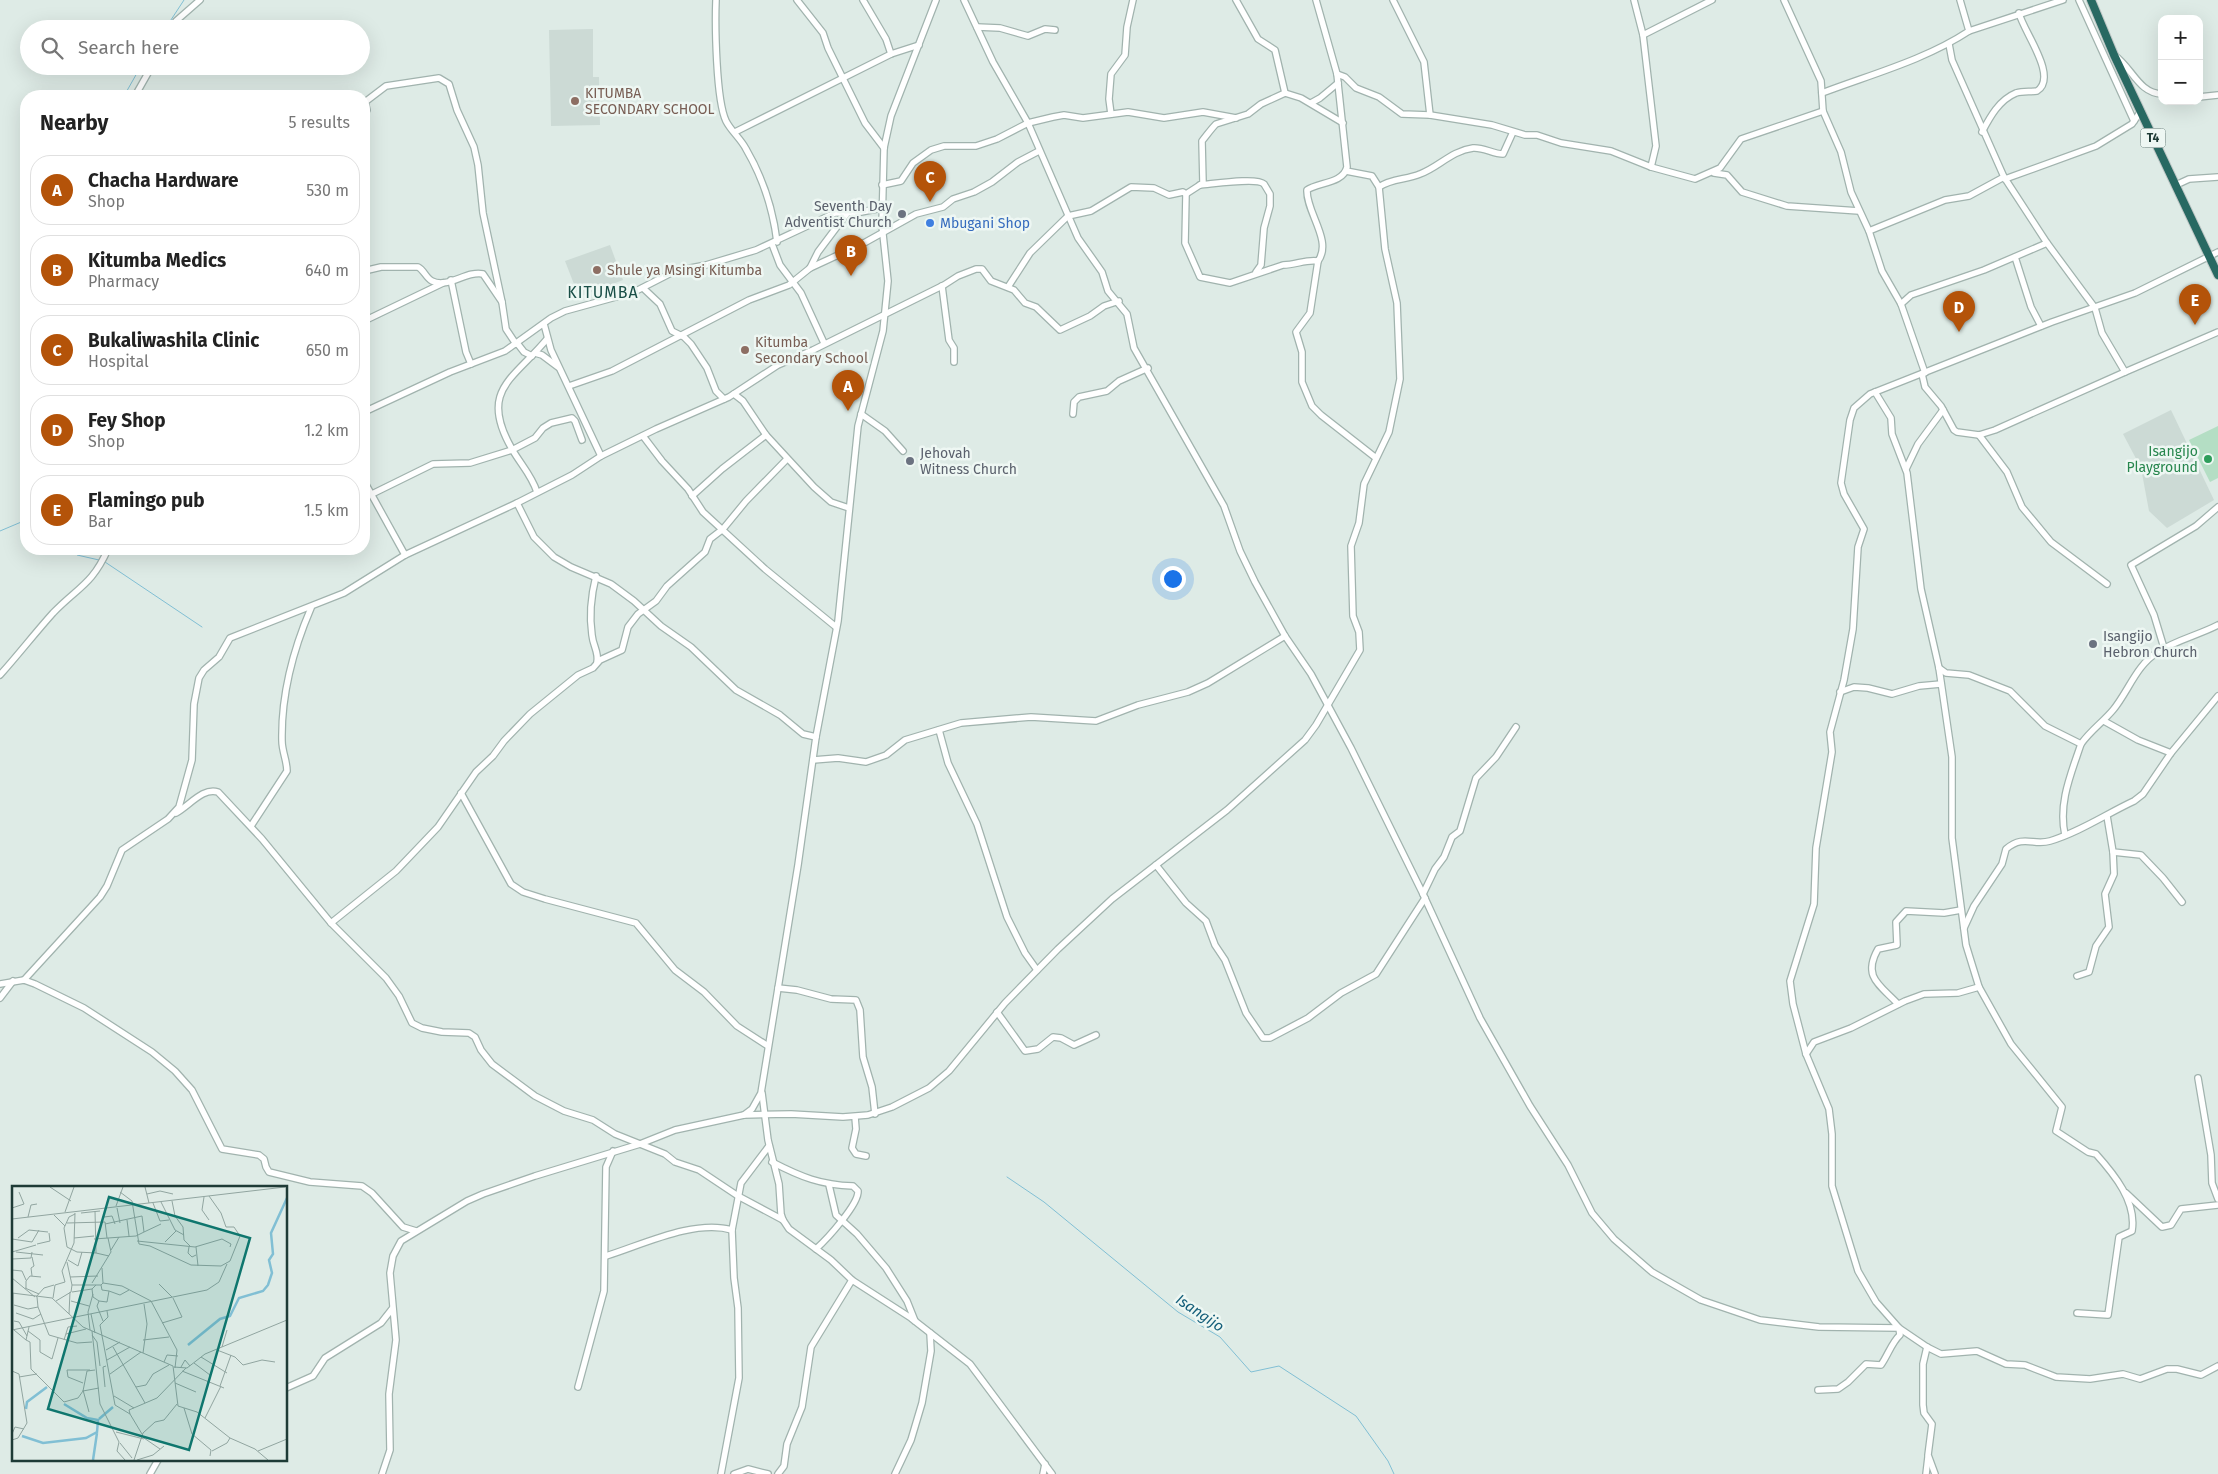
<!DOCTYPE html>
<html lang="en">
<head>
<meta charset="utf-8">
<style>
	:root { --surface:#fff; --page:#f6f6f6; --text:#222; --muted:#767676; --line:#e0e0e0; --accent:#b45309 }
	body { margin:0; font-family:"Fira Sans",sans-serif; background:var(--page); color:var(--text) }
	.controls { position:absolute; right:15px; top:15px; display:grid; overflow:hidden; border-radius:10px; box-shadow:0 5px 20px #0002 }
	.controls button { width:45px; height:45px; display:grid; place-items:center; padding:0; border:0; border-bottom:1px solid var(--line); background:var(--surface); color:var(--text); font:25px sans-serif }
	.you { position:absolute; left:1172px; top:578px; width:18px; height:18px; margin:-12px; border:4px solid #fff; border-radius:50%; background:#1a73e8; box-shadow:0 0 0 8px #1a73e833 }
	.badge { display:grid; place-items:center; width:32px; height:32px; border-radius:50%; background:var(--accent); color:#fff; font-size:16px; font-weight:700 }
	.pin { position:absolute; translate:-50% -41px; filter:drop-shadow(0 1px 2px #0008) }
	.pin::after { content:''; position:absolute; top:26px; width:18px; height:15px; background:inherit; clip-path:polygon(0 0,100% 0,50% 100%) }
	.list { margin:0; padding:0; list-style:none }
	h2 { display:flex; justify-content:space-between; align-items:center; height:65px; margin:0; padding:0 20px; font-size:21px }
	h2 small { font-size:16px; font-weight:400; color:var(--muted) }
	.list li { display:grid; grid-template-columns:32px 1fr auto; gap:15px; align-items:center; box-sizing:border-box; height:70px; margin:0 10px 10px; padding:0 10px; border:1px solid var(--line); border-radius:20px }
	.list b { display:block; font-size:19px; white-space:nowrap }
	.list p { margin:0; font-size:16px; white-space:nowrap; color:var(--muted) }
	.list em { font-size:16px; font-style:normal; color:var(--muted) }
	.icon { flex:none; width:28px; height:28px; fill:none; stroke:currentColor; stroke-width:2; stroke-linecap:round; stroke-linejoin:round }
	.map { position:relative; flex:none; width:2218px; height:1474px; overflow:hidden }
	.search { position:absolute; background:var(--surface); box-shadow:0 5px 20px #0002; left:20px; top:20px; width:350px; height:55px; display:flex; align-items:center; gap:12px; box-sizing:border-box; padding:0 18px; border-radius:28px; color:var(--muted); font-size:19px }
	.panel { position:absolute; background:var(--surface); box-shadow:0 5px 20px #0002; left:20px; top:90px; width:350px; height:465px; border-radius:20px }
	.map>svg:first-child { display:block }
	.built { fill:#ccdad5 }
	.green { fill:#b4dec4 }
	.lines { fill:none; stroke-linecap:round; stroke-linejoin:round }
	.stream { stroke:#81bfd4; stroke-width:1 }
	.minor-casing { stroke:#a1b3ae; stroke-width:8 }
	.highway-casing { stroke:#c0c8c7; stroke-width:10 }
	.minor { stroke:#fff; stroke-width:5.5 }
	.highway { stroke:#286962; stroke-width:8 }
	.education-dot { fill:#8d6e63; stroke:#eef7f3; stroke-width:2 }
	.worship-dot { fill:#6b7280; stroke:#eef7f3; stroke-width:2 }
	.shop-dot { fill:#3f7fe0; stroke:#eef7f3; stroke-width:2 }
	.leisure-dot { fill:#2e9e5b; stroke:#eef7f3; stroke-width:2 }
	.labels { text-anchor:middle; stroke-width:5; stroke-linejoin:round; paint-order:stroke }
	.shield { fill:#eef7f3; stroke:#5c736f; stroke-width:1 }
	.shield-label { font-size:12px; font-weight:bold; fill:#1e3b36 }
	.education-label { font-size:14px; fill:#785e54; stroke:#eef7f3; text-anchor:start }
	.worship-label { font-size:14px; fill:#5b616d; stroke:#eef7f3; text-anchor:start }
	.shop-label { font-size:14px; fill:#366cbe; stroke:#eef7f3; text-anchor:start }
	.leisure-label { font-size:14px; fill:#27864d; stroke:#eef7f3; text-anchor:end }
	.water-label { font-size:15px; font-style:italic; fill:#155f7a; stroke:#eef7f3 }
	.quarter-label { font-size:16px; letter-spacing:1px; fill:#194e46; stroke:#eef7f3 }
	.inset-river { fill:none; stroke:#81bfd4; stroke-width:2.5 }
	.inset-road { fill:none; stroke:#91a5a0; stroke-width:1 }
	.view { fill:#0f766e; fill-opacity:0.15; stroke:#0f766e; stroke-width:2.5 }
	.inset-edge { fill:none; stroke:#1e3b36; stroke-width:2.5 }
</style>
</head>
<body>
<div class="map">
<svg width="2218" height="1474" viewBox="0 0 2218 1474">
	<rect width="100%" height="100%" fill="#deebe6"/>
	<g class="built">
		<path d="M593,29V77H599L600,125L551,126L549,30Z"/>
		<path d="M610,245L623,280L579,297L565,261Z"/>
		<path d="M2171,410L2214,500L2167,528L2149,511L2141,468L2123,434Z"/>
	</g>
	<path class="green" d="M2218,426V478L2210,482L2189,440Z"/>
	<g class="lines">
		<g class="stream">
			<path d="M165,29L184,0"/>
			<path d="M124,96L141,66"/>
			<path d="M26,396L24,403L26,462"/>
			<path d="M0,531L26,520"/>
			<path d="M72,549L77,555L99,560"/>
			<path d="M105,562L202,627"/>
			<path d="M1007,1177L1044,1202L1178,1312L1220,1337L1251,1372L1279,1366L1356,1416L1388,1461L1394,1474"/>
		</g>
		<g class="minor-casing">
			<g id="minor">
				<path d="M716,0C715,25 716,100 726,121C731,131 741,139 746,149C763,178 773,209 777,242"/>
				<path d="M797,0L823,33L828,48L865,123L884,148"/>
				<path d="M863,0L886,39L891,54"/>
				<path d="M964,0L993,62L1028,123L1078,238L1102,272L1108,291L1127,314L1134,348L1224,506L1240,551L1255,582L1285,636L1311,674L1351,748L1423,894L1480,1018L1530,1106L1568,1165L1592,1213L1614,1239L1652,1272L1701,1300L1760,1320L1819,1327L1899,1328L1900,1335C1892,1342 1888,1355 1881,1365L1866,1364L1848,1382L1838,1389L1818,1390"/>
				<path d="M1236,0L1258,39L1275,50L1285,93"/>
				<path d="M1393,0L1424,62L1430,115"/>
				<path d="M1634,0L1643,35"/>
				<path d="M1784,0L1821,81L1823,111L1841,152L1851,192L1869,231L1882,271L1901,304L1925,373"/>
				<path d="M2079,0L2134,121"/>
				<path d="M977,27L1000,28L1028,36L1045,29L1055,30"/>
				<path d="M172,29L176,21L200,0"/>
				<path d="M1969,31L2063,0"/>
				<path d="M2114,55C2132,67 2138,93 2162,94"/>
				<path d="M1337,74L1345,77L1356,88L1379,97L1402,114L1430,115L1492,125L1525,135H1537L1561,143L1611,151L1651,167L1695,179L1720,168L1741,139L1823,111"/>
				<path d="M1822,93C1872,74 1925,60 1969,31L1960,0"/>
				<path d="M135,96L152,66"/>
				<path d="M2199,97L2218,95"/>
				<path d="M1311,103L1320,98L1338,83"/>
				<path d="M1111,114L1109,99L1111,74L1125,55L1127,27L1133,0"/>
				<path d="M364,116L367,110L365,102L386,86L439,78L449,84L457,110L474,147L478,165L483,213L502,302"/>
				<path d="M735,132L891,54L919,45"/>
				<path d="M1982,132C1990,117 1999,100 2016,93C2023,91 2030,92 2037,91C2059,77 2023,31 2019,13"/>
				<path d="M1651,167L1656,146L1643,35L1712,0"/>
				<path d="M1714,173L1727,175L1742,192L1787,206L1859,211"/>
				<path d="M2005,179L2096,146L2132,124L2141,111"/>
				<path d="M882,185L901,181L913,163L931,150L944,146H976L997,139L1028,123L1053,117L1064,115L1083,118L1128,112L1164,118L1203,112L1236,118"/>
				<path d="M1200,185C1213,184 1257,177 1264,184L1270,194V206L1264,228L1261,265L1256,272"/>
				<path d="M2176,185L2189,179L2218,177"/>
				<path d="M1379,187C1392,178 1406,180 1420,174C1439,167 1451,151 1473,148C1483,147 1493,154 1503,154L1513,132"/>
				<path d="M1186,194L1203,183L1202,141C1207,135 1211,129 1216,124L1248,114L1261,104L1285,93L1301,98L1343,123"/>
				<path d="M1869,231L1945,200L1969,196L2004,177"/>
				<path d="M772,244L780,265L801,293L824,343"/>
				<path d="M2218,252L2135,293L2052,322L1870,394L1854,408L1850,420L1841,483L1844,494L1864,529L1858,547L1853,629L1844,680L1830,732L1832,752L1816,848L1814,904L1790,981L1793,1004L1806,1054L1829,1109L1832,1134V1186L1858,1271L1876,1302L1899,1328L1927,1347L1941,1354L1977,1351L2006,1364L2025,1365L2056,1377L2090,1379L2123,1374L2140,1379L2167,1369H2177L2201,1375L2218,1366"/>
				<path d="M2015,257L2031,307L2041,326"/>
				<path d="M1318,261L1310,313L1296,332L1302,352V382L1312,406L1321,415L1376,458"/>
				<path d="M810,268L864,243L916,214L943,207L953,199L974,192L992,182L1018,162L1039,151"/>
				<path d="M364,271L381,267H418C424,270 426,278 432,281C448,289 467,270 483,274L502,302L506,329L516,344"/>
				<path d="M451,280L466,352L471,364"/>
				<path d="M942,286L949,340L954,348V362"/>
				<path d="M1008,287L1030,253L1068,216L1091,211L1131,187L1154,188L1169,195L1183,192L1186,194L1185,243L1200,277L1230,283L1283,265C1296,265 1306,259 1318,261C1333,241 1306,212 1307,190C1318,182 1343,184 1347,167L1337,74L1316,0"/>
				<path d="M643,288L660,304L672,331L684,337L691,344L707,368L716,391L724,399"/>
				<path d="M1901,304L1911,295L1984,270L2047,243"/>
				<path d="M364,321L443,283"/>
				<path d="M544,324L551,350L601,456"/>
				<path d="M517,343L524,352L532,356"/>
				<path d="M535,353L542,355L558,367"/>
				<path d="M2125,372L2218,332"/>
				<path d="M1922,374L1925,387L1941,406L1954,430L1957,432L1979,435L1995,430L2125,372L2102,333L2095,308L2047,243L2004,177L1952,60L1949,44"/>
				<path d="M569,386L612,371L749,300L789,285L810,268L818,252L848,212"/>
				<path d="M1875,392L1891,418L1892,434L1907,473L1921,589L1939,668L1952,757V838L1966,945L1979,987L2011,1044L2062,1107L2056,1131L2088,1152L2096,1154C2114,1174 2137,1202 2132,1231L2119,1237L2108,1315L2077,1313"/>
				<path d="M734,394L743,401L766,435L814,487L831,502L849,508"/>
				<path d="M364,412L450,372L505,351L551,318L565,311L634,292L675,271L706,265L756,250L835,213L861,212L882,208"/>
				<path d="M861,414L885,431L903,451"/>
				<path d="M1073,414L1074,402L1079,397L1107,391L1119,381L1148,368"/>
				<path d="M1979,435L2007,472L2022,507L2051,542L2107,584"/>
				<path d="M643,436L662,461L688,489L703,512L765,569L836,627"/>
				<path d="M1906,469L1918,444L1943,410"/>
				<path d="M364,481L405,555"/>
				<path d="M537,492C531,474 521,465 512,449C478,390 514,379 547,339"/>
				<path d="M372,494L433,464L470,463L512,450L535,438L543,428L551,423L572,418L575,421L582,440"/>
				<path d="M692,496L722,469L766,435"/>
				<path d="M517,503L534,537L554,557L571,567L611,584L634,601L661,626L691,647L736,690L780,715L803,734L816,737"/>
				<path d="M596,576C591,596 589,615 592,635C593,646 599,652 597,662"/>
				<path d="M2164,648L2154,615L2131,565L2196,526L2218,507"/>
				<path d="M1939,668L1946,673L1969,675L2010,691L2045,726L2081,744"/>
				<path d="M0,675C18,655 35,633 53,613C78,587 92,585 108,549"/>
				<path d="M1840,692L1854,687L1868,688L1892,694L1919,686L1941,684"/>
				<path d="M2104,721L2138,740L2171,753"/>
				<path d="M939,730L948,763L977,824L1007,917L1025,953L1037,970"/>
				<path d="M813,760L838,758L866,762L886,755L905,740L961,723L1031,717L1096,721L1138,705L1188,692L1208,683L1285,636"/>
				<path d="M461,793L511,884L523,892L545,899L636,923L675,970L704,992L737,1026L768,1046"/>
				<path d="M176,813C189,806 203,787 218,792L262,839L331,923L386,978L399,996L412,1023L422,1028L442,1032L469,1033L475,1037L481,1050L492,1064L535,1096L564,1111L593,1120L615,1134L665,1154L675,1162L699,1170L738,1196L783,1220"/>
				<path d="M2107,816L2113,852L2141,855L2163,878L2182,902"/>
				<path d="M251,826L287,771C287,761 282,751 282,741C281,694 293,650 311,608"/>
				<path d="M2065,835C2058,803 2071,774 2081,744C2090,731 2103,722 2113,710C2128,692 2137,664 2158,652C2176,640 2199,635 2218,625"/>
				<path d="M1156,865L1186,903L1206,921L1215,945L1225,960L1246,1013L1263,1038H1270L1308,1018L1341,993L1376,974L1425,898"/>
				<path d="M1423,894L1435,869L1444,857L1452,837L1460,831L1476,778L1496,757L1516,727"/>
				<path d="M331,923L396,871L438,827L476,772L493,756L504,741L530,714L578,675L593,668L600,660L622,650L628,627L638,614L656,601L667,586L705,552L710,539L723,529L746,501L787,459"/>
				<path d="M1964,928L1974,906L2002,864L2006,849C2024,834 2033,846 2050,841C2080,832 2106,814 2134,801L2143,794L2171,753L2218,696"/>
				<path d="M2077,976L2089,972L2096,946L2109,927L2105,894L2114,874L2113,852"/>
				<path d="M24,980L100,897L107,886L122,850L168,819L179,807L192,760L194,704L199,678L204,670L219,657L230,638L344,593L405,555L517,503L572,475L601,456L656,429L729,397L778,365L813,350L944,285L958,276L976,269H982L991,281L1014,290L1025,303L1036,307L1060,330L1090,316L1104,306L1119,301"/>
				<path d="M0,984L24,980L35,984L84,1008L152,1052L175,1071L192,1090L222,1149L259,1155L264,1159L266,1167L269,1172L310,1182L362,1186L372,1193L403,1227L416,1231"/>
				<path d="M778,988L797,990L831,999L856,1000L860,1010L863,1057L872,1087L875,1114"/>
				<path d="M0,998L13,981"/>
				<path d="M1898,1004C1880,985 1862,977 1878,949L1897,945L1896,922L1906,911L1944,913L1961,910"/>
				<path d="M997,1012L1025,1051L1038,1049L1053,1037L1061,1038L1074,1045L1096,1035"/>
				<path d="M1806,1054L1814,1042L1851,1028L1905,1001L1924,994L1958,993L1979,987"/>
				<path d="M2198,1078L2211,1155L2212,1183L2218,1199"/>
				<path d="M762,1093L768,1140L779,1184L781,1214L783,1220L789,1229L831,1260L852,1280L911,1318L970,1364L1052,1474"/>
				<path d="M744,1115L791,1114L843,1117L868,1115L892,1107L929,1088L949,1071L1005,1003L1058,949L1112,899L1227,810L1305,740L1316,725L1360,650L1359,632L1353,616L1351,546L1359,523L1364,484L1389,432L1400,379L1397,303L1385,249L1379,187L1372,176L1346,171"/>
				<path d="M855,1117L856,1129L852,1148L856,1154L866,1156"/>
				<path d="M772,1162C801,1177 821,1185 853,1186L858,1191C859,1204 827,1239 816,1249"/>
				<path d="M829,1185L836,1215L857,1234L886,1268L907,1301L915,1321"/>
				<path d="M2126,1193L2162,1227L2171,1225L2181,1209L2218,1205"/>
				<path d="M606,1256C642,1245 694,1219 732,1230"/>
				<path d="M1927,1347L1923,1364V1405L1924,1413L1932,1424L1928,1455L1935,1474"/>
				<path d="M578,1387L604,1291L606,1167L613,1151"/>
				<path d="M286,1388L313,1376L325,1358L381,1323L392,1309"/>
				<path d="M150,1474L158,1460"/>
				<path d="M382,1474L390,1450L389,1394L396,1340L390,1273L393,1256L401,1241L467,1201L483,1194L535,1176L640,1144L675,1130L744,1115L752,1109L761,1093L798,865L816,737L838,621L858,426L883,331L888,281L882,225L884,148L891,116L936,0"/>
				<path d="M721,1474L739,1378L738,1308L734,1278L732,1230L741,1183L769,1146"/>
				<path d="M734,1474L748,1469L768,1474"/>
				<path d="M778,1474L784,1466L787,1444L802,1407L811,1347L852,1280"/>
				<path d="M895,1474L911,1440L922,1403L931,1351L930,1333"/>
				<path d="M1043,1474L1045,1464"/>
				<path d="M1926,1474L1928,1457"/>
			</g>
		</g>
		<g class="highway-casing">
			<path id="highway" d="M2091,0L2114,55L2218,275"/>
		</g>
		<use href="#minor" class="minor"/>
		<use href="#highway" class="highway"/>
	</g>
	<g class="education-dot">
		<circle cx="575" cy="101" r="5"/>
		<circle cx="597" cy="270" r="5"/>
		<circle cx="745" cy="350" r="5"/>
	</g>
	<g class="worship-dot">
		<circle cx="902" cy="214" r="5"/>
		<circle cx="910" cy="461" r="5"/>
		<circle cx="2093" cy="644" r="5"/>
	</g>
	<circle class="shop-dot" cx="930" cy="223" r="5"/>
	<circle class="leisure-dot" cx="2208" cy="459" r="5"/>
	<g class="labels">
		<rect class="shield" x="2140.5" y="128.5" width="25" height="19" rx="4"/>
		<g class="shield-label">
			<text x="2153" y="142">T4</text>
		</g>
		<g class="education-label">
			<text x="585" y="98">KITUMBA<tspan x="585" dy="16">SECONDARY SCHOOL</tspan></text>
			<text x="607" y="275">Shule ya Msingi Kitumba</text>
			<text x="755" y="347">Kitumba<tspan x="755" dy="16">Secondary School</tspan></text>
		</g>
		<g class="worship-label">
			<text x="892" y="211" text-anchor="end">Seventh Day<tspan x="892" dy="16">Adventist Church</tspan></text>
			<text x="920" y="458">Jehovah<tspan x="920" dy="16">Witness Church</tspan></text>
			<text x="2103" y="641">Isangijo<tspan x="2103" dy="16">Hebron Church</tspan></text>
		</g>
		<g class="shop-label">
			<text x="940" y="228">Mbugani Shop</text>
		</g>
		<g class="leisure-label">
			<text x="2198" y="456">Isangijo<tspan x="2198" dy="16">Playground</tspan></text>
		</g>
		<g class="water-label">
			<text transform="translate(1200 1313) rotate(34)" y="5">Isangijo</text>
		</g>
		<g class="quarter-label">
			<text x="603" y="298">KITUMBA</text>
		</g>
	</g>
	<g transform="translate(12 1186)">
		<rect width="275" height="275" fill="#deebe6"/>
		<path class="inset-river" d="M176,159L208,133L218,130L227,112L251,105L256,99L260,87L257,74L261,68L259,47L275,12M14,223L15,216L35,201M87,233L101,221M10,250L31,257L74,252L85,246L86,234L75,232L52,218M81,274L85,247"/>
		<path class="inset-road" d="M38,1L59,15M133,1L137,17M108,6L120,15L127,58L138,60L179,79L209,80L218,75L228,50L222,41H214L209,27L197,10M135,8L148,5L161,8M192,11L190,24L197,34M160,15L163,30L171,41L172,54L178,60M149,16L163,44L172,49M141,17L148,35L157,34M104,20L111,1M0,22L12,18L7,6M105,22L108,37M83,25L84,67L97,70M53,26L62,1M69,27L88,25M63,28L57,31L52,42L55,61L65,66L84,67M42,29L53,40M16,31L19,19L25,18M92,31L100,30L103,38M0,33L273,1M115,34L117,50M55,37L93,36L95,52M93,38L130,30L132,46L124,50M132,46L149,38M6,52L17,44L36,46M62,52L82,50M0,53L20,56L27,44M82,53L124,50M125,55L183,61L210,53L219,58L218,61M153,56L164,45M25,58L38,55L37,47M177,61L176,67L180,71L184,69M184,61L186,80M99,64L107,51M0,66L24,59M4,66L31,69M0,73L19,72L20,66M56,74L66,80L70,66M55,76L60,99M90,82L91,97M0,84L10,85L14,94M20,90L19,82L22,80L20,71M58,91L86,90M0,92L23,111M80,97L99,66L96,52M147,98L160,111M84,99L80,103L81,111L87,115M89,99L91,97L110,100L139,115L165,164L163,182M13,102L27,108M14,102V95L18,90L29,91M97,105L108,109L117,104M60,106L80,103M0,107L40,112L71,141L161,180L166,220L185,226L218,252L243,263L256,274M1,107V144M24,111L32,102L42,99M25,111L26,121L37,149L65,157L80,156M41,112L43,99L53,96L50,85L62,57L63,27M44,115L59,106L60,99H89L90,104L97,105L95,116L87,115L85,120L91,135M59,115L77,120M2,119L16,123L26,121M95,125L96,131L88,139L103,219L118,228L130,248M4,127L21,133L29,128M57,128L58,106M79,128L83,147M2,135L7,136L15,150M150,137L170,131L161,112M17,141L14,154L18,156L19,183L52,216L66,212L71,205L75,185L83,184M0,144L195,104L207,96L215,78M2,144L14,154M78,144L76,126L81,108M16,145L28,154V166L40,173L46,152M80,145L88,218L107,256L105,265L113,274M54,148L74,143M80,149L85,156L88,180M52,154L56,141L65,140M131,154L157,151M101,161L133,217M210,161L215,144M94,164L108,156M205,164L223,171L231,179L250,174L263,176M131,167L135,138L132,118M189,171L215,187M95,174L118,161M152,176L155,169L166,170M182,177L198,189L197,195M162,181L175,182L193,168L275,134M169,181L173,174L178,180M0,185L7,188L15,237L6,252L0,254M170,185L212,202M98,188L129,166M7,191L25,188M71,197L56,191L55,184H78M163,197L184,206M208,200L219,169M93,201L91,181L94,180M124,201L134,199L141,188L157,179M71,204L77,226M71,205L87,202M102,210L122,222M172,222L180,248L199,264L198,270M118,228L117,224L145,212L174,182M193,232L209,200M104,246L132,253M0,248L3,241L12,243M132,252L148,263M108,257L120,272M200,265L215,257L218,252M246,265L275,253M122,274L131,247L143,236L152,234L165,218M125,274L141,269L152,260"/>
		<path class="view" d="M97,11L238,52L177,264L36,223Z"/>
		<rect width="275" height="275" class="inset-edge"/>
	</g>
</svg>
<div class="controls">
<button>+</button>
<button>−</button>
</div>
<div class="you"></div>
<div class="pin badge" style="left:848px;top:411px">A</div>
<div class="pin badge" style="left:851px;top:276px">B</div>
<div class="pin badge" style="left:930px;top:202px">C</div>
<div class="pin badge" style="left:1959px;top:332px">D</div>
<div class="pin badge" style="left:2195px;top:325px">E</div>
<div class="search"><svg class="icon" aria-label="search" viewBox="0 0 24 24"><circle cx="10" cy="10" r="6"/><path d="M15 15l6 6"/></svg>Search here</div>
<section class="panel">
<h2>Nearby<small>5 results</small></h2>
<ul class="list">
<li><span class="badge">A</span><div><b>Chacha Hardware</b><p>Shop</p></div><em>530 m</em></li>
<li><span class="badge">B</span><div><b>Kitumba Medics</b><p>Pharmacy</p></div><em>640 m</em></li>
<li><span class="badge">C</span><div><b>Bukaliwashila Clinic</b><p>Hospital</p></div><em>650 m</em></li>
<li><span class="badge">D</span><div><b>Fey Shop</b><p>Shop</p></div><em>1.2 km</em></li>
<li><span class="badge">E</span><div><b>Flamingo pub</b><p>Bar</p></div><em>1.5 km</em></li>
</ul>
</section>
</div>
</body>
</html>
